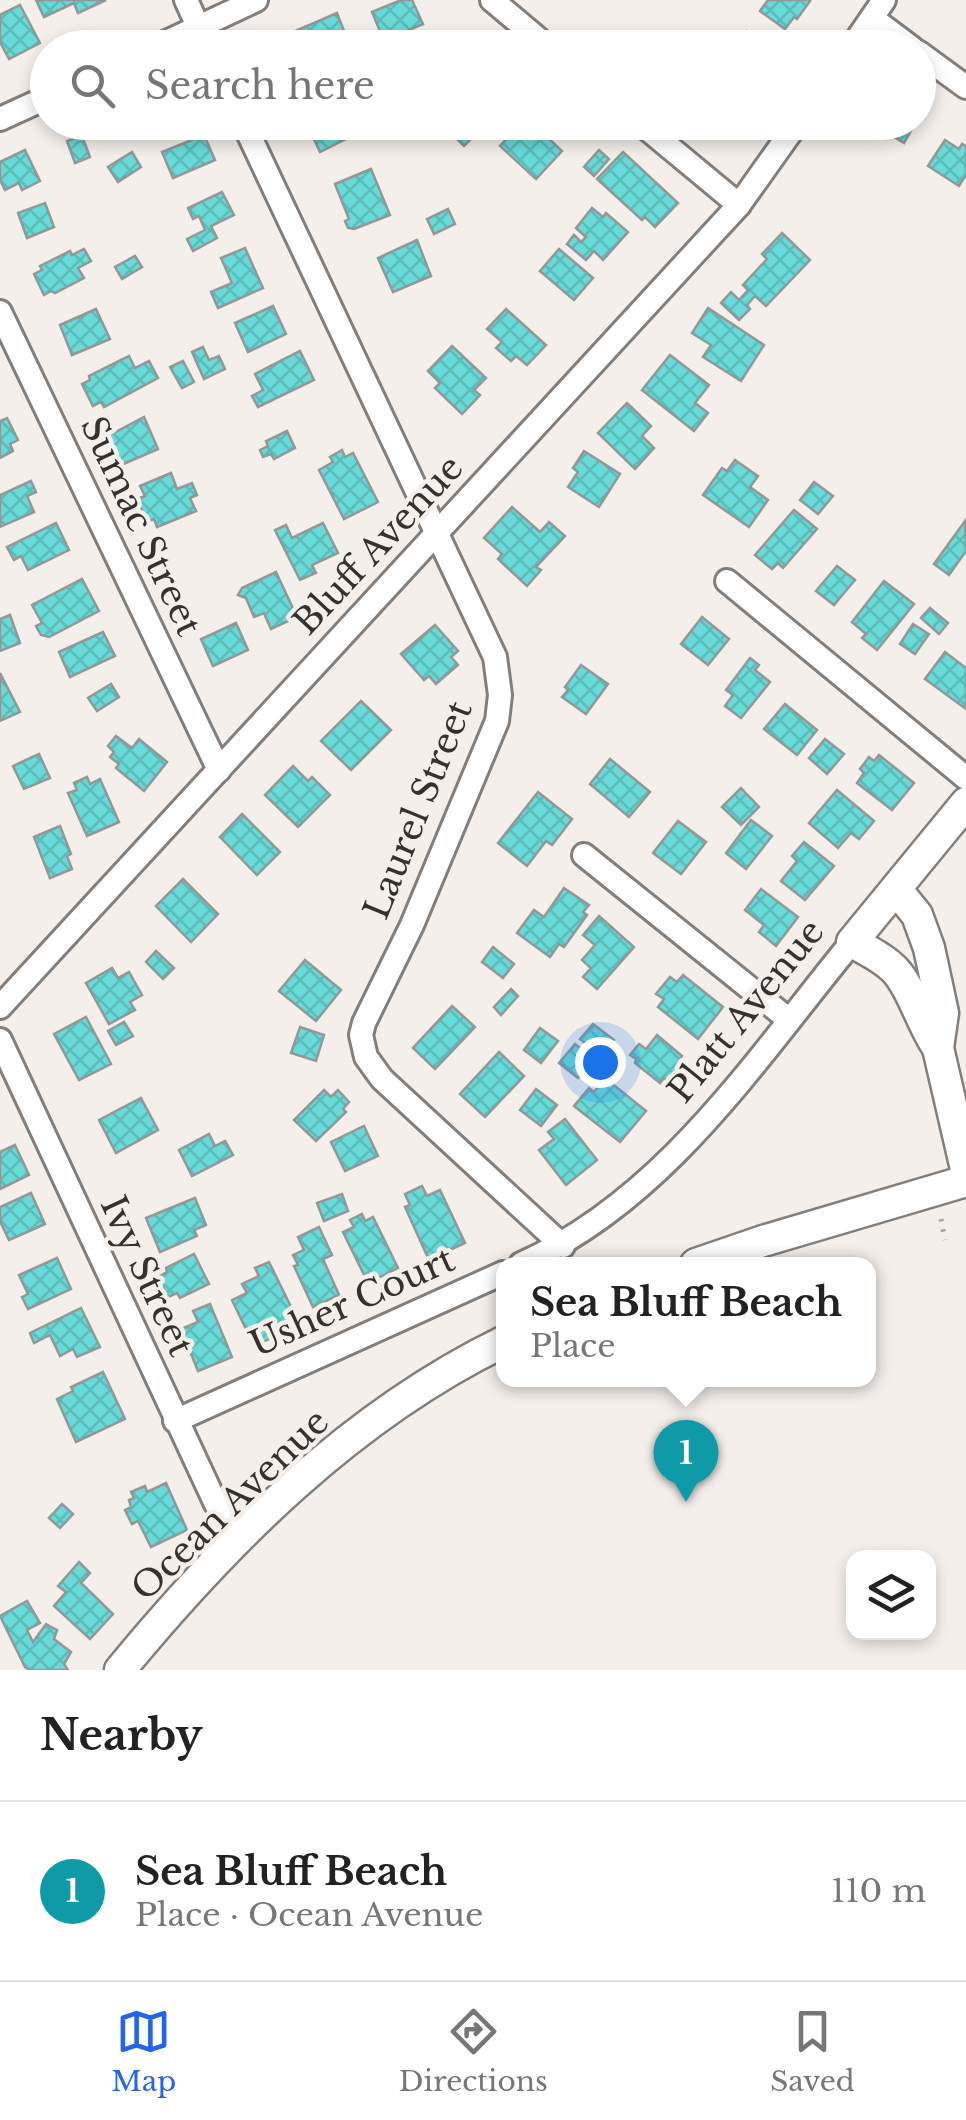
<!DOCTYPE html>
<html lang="en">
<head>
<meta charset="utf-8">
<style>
	:root { --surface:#fff; --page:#f6f6f6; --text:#222; --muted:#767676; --line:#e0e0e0; --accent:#2563eb }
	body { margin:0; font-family:"Libre Baskerville",serif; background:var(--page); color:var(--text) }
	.controls { position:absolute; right:30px; bottom:30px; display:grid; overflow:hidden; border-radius:20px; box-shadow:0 5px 15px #0003 }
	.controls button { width:90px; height:90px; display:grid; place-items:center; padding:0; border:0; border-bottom:2px solid var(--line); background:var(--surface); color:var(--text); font:50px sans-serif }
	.you { position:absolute; left:600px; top:1062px; width:35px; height:35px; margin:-25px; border:8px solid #fff; border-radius:50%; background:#1a73e8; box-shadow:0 0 0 15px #1a73e833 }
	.badge { display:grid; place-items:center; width:65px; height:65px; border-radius:50%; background:var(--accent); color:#fff; font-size:32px; font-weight:700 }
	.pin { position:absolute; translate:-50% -82px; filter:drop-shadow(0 2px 5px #0008) }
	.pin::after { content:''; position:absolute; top:52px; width:35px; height:30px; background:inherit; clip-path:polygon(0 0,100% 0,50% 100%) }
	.popup { position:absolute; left:496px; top:1257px; width:380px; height:130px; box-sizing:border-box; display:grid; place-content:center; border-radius:20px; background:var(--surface); filter:drop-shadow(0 2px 8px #0005); font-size:32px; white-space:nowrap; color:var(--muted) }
	.popup b { font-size:38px; color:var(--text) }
	.popup::after { content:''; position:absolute; left:50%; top:100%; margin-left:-20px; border:20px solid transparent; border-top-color:var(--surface) }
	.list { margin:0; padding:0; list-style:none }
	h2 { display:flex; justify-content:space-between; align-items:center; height:130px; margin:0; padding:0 40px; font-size:42px }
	h2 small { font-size:32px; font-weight:400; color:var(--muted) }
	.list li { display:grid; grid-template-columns:65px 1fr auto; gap:30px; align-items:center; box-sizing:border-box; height:180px; padding:0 40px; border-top:2px solid var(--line) }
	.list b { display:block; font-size:38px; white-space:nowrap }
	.list p { margin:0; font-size:32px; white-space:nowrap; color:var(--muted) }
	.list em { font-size:32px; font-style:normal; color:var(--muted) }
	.icon { flex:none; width:55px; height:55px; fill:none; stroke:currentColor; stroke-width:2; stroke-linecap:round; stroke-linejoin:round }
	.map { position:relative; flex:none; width:966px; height:1670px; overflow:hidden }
	.search { position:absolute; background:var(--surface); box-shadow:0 5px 15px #0003; left:30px; right:30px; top:30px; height:110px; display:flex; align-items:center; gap:25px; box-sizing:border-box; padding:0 35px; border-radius:55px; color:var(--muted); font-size:38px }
	.sheet { height:310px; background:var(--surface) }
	nav { display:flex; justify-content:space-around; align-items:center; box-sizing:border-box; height:140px; border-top:2px solid var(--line); background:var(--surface); font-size:28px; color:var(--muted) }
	nav a { display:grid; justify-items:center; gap:5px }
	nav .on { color:var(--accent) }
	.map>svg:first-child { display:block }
	.building { fill:url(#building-cross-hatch); stroke:#929898; stroke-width:2.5 }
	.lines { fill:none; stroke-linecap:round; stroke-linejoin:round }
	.street-casing { stroke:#827e7b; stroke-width:28 }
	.secondary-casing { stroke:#827e7b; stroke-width:35 }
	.path { stroke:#a9a5a2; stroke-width:5; stroke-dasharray:2.5 8; stroke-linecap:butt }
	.street { stroke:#fff; stroke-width:22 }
	.secondary { stroke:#fff; stroke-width:30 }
	.labels { text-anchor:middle; stroke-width:9; stroke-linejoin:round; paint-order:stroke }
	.street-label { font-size:35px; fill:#343230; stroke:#f4efeb }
</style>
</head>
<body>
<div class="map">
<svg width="966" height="1670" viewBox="0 0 966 1670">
	<defs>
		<pattern id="building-cross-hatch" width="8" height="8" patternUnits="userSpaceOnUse" patternTransform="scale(2.5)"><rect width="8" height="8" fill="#68dbd8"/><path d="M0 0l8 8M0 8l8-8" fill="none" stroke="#5bbcba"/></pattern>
	</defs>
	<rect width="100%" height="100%" fill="#f4efeb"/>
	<g class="building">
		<path d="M36,0H106L78,13L74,3L44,17Z"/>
		<path d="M401,0H412L423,24L384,41L372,12Z"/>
		<path d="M768,0H808L810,1L797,19L794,17L785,29L760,11Z"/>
		<path d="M20,5L40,43L9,59L0,42V15Z"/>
		<path d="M337,13L348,41L333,48H280L277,39Z"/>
		<path d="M747,31L773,48H737Z"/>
		<path d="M306,122H361L349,128L352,136L320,152Z"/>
		<path d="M444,122H496V123L483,136L478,132L464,146L442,124Z"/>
		<path d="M522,122H531L562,151L536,179L500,146Z"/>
		<path d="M870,122H916L904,143Z"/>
		<path d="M204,135L215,160L173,178L162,152Z"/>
		<path d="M82,136L90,157L75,163L67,141Z"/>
		<path d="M945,140L959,149L962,144L966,146V175L959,186L928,166Z"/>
		<path d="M25,150L40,181L22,190L19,183L5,190L0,180V162Z"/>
		<path d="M599,150L609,159L594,176L584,167Z"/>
		<path d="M132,152L141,167L118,182L108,167Z"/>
		<path d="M623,152L678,203L655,227L645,217L642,220L597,179Z"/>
		<path d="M371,169L390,215L354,229L348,228L345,221L349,219L335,184Z"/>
		<path d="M222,192L234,215L211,226L217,238L193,251L187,239L205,230L199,216L193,219L188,208Z"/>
		<path d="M45,203L54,227L27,238L18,213Z"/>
		<path d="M592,208L603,217L606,213L628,232L603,260L594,251L586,260L567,244L574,235L581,242L586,237L576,228Z"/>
		<path d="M448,209L455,224L434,234L427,219Z"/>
		<path d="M782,233L810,260L766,306L755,296L747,305L750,309L739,320L721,303L731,292L739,300L748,290L743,285L767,259L762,254Z"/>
		<path d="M417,240L431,276L393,292L378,258Z"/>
		<path d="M245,248L263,288L218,308L211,292L232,283L221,258Z"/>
		<path d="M84,249L91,261L78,268L84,278L55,293L51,291L44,295L34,274L42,270L40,266L70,251L72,255Z"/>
		<path d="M559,249L593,278L574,300L540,271Z"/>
		<path d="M135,256L142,267L122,279L115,267Z"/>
		<path d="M273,306L286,334L248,352L235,323Z"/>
		<path d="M708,308L764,345L741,381L703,357L711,345L692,333Z"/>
		<path d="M96,309L110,339L72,355L60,325Z"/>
		<path d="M506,309L546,345L527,365L516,356L511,361L496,348L502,342L487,329Z"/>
		<path d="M452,346L486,378L474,390L480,395L462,414L435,388L440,383L428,371Z"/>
		<path d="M203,347L209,360L219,356L225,369L204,379L192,352Z"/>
		<path d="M300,351L314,380L258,407L252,396L263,390L255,374Z"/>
		<path d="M670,355L709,385L695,403L708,413L694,431L642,390Z"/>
		<path d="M129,356L135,368L149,361L158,378L104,407L101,402L93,406L82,384L90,380L89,376Z"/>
		<path d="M183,361L194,382L182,388L170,367Z"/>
		<path d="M627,403L651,426L642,436L654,448L635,469L598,433Z"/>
		<path d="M144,417L158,449L121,465L108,436Z"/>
		<path d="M7,418L18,440L10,444L13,451L0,458V421Z"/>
		<path d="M287,431L295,448L274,459L271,454L263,457L260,450L268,446L266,441Z"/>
		<path d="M342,450L345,457L353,453L378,502L344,519L319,470L333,462L330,457Z"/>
		<path d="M584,451L620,474L599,507L568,487L578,472L573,468Z"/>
		<path d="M735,460L758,476L750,487L768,500L749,527L703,495L722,468L727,471Z"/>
		<path d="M171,473L177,489L192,483L197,495L190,498L196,511L157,527L154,519L147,522L137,499L145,496L140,486Z"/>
		<path d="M31,481L36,492L27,496L34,512L0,527V495Z"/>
		<path d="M814,482L833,496L818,514L800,500Z"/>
		<path d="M512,507L540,532L549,522L565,536L536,567L541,570L527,586L498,559L502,554L484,538Z"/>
		<path d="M794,510L817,529L783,568L778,563L772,569L755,555Z"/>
		<path d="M965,521L966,551L949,575L934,564Z"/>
		<path d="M56,523L69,550L28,570L21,556L14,560L7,547Z"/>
		<path d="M323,523L338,553L312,565L316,573L300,580L275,530L286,525L292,538Z"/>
		<path d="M837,566L855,580L834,605L816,591Z"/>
		<path d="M276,572L297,617L271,629L264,613L254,617L246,598L238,595L242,588Z"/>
		<path d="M82,579L99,611L49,637L41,635L36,626L42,623L32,605Z"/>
		<path d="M884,581L914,604L877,650L862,638L866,634L852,622Z"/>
		<path d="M930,608L948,623L939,634L921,618Z"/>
		<path d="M10,615L20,643L0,651V619Z"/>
		<path d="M702,617L729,639L708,665L681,644Z"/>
		<path d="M236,623L248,650L213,666L201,639Z"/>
		<path d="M913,624L929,634L915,654L900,644Z"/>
		<path d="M435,625L458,651L451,657L458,665L436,684L429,676L424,680L401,654Z"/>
		<path d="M103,632L115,656L70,677L59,652Z"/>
		<path d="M945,652L966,668V709L925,679Z"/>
		<path d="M750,658L759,665L755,670L770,682L741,718L725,706L733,695L726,690Z"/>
		<path d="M581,665L608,684L586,714L562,697L568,690L565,687Z"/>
		<path d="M0,673L20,712L0,721Z"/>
		<path d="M111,684L119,697L97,711L88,698Z"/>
		<path d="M361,701L391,730L351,770L321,741Z"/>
		<path d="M785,704L817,730L797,755L764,729Z"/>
		<path d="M116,736L132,748L139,739L167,762L144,791L116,768L119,764L110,757L114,752L108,746Z"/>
		<path d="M825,739L844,754L827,774L809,758Z"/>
		<path d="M39,754L50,778L24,789L13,766Z"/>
		<path d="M879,755L914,783L892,810L857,783L864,773L860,769L869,757L874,761Z"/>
		<path d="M610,759L650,792L629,817L590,784Z"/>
		<path d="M293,766L308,781L312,777L330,795L298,827L265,795Z"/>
		<path d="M87,777L90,784L100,779L119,822L87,836L68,793L77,790L74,783Z"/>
		<path d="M741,788L759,807L741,825L722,807Z"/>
		<path d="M837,790L874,821L859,839L851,833L838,848L809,823Z"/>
		<path d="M538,792L572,819L552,845L546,841L527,866L498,843Z"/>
		<path d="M242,814L280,852L257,875L220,837Z"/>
		<path d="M751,820L772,836L746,869L726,853Z"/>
		<path d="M678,821L706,842L681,874L653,853Z"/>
		<path d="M60,826L71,854L67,856L72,869L50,878L34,837Z"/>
		<path d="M804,842L834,866L805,900L781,881L797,861L792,856Z"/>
		<path d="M183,879L218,914L191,942L156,906Z"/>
		<path d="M564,888L589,905L583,912L587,915L564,947L559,944L550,957L517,933L534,910L544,917Z"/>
		<path d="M761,889L798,917L776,946L759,932L764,925L745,910Z"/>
		<path d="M599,916L634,947L597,989L583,977L591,968L582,960L595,945L583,935Z"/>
		<path d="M493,947L514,964L503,978L482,962Z"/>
		<path d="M156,951L174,968L163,979L146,962Z"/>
		<path d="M305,960L341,990L316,1021L279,991Z"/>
		<path d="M112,968L118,978L129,972L142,995L130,1002L135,1010L109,1024L86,983Z"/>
		<path d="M683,975L723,1007L698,1039L658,1007L664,999L656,994L670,977L677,982Z"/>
		<path d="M511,989L518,996L501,1015L494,1007Z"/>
		<path d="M452,1006L475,1027L435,1069L413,1048Z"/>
		<path d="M86,1017L111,1064L79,1080L54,1034Z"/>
		<path d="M124,1022L133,1036L116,1045L108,1031Z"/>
		<path d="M593,1024L614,1040L601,1056L580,1039Z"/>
		<path d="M300,1027L324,1035L316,1061L291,1053Z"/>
		<path d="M540,1028L558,1041L541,1063L524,1050Z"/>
		<path d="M657,1035L682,1056L679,1060L688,1067L673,1085L664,1078L660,1083L635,1063L636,1059L630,1055L639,1044L646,1049Z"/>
		<path d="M575,1044L594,1059L578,1078L559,1063Z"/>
		<path d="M499,1052L524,1076L485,1117L460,1094Z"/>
		<path d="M605,1078L646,1111L620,1142L574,1106L589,1088L594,1092Z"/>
		<path d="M536,1089L557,1105L541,1126L520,1110Z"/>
		<path d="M324,1090L331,1097L338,1090L349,1102L343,1109L346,1112L316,1141L294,1120Z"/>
		<path d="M141,1098L158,1130L116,1153L99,1120Z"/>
		<path d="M565,1119L597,1160L566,1185L539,1150L554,1139L548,1132Z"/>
		<path d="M364,1126L378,1156L345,1171L331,1142Z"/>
		<path d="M209,1134L215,1146L225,1141L233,1155L192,1176L179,1150Z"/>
		<path d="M15,1145L29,1175L0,1189V1152Z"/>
		<path d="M422,1186L427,1196L440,1190L465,1243L429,1260L405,1207L410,1205L405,1194Z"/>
		<path d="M31,1193L45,1224L9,1240L0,1221V1207Z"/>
		<path d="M342,1194L348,1211L324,1221L317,1203Z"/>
		<path d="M195,1198L206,1225L194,1230L197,1236L160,1252L146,1218Z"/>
		<path d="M362,1214L365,1221L373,1217L398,1268L368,1283L343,1232L354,1227L350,1220Z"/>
		<path d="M319,1227L332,1255L323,1259L339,1295L313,1307L294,1266L298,1265L293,1255L304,1250L298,1237Z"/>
		<path d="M194,1254L209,1284L180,1298L177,1293L168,1297L158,1277L167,1272L166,1268Z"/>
		<path d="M57,1258L71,1289L28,1309L22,1297L28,1294L19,1275Z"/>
		<path d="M269,1262L296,1317L283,1323L287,1331L254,1346L232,1300L247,1293L242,1284L259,1276L255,1268Z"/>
		<path d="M210,1304L232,1357L198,1371L181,1329L198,1322L193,1311Z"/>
		<path d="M81,1308L100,1347L77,1357L73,1349L60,1356L50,1335L34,1343L30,1333Z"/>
		<path d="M103,1372L125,1419L76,1442L57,1399L73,1391L71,1387Z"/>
		<path d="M166,1483L187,1530L151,1547L138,1521L132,1524L125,1510L131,1507L129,1500L134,1498L131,1492L145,1486L147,1492Z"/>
		<path d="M62,1504L73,1514L60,1528L49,1518Z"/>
		<path d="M79,1562L90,1573L81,1583L113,1614L90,1639L54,1606L66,1592L58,1586Z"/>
		<path d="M27,1601L40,1623L27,1630L33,1642L46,1624L57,1630L54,1639L71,1652L64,1664L68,1670H30L25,1667L0,1616Z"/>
	</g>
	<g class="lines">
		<g class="street-casing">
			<g id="street">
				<path d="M186,0L208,48"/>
				<path d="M492,0L549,48"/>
				<path d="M872,18L912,48"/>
				<path d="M154,48L256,0"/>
				<path d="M851,48L884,0"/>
				<path d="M918,52L966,87"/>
				<path d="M0,119L48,97"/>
				<path d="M243,122L495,657L500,695L497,721L412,925L364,1023L361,1035L366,1057L382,1079L563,1246"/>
				<path d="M639,122L739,205"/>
				<path d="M0,312L219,770"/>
				<path d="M727,581L966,778"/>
				<path d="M584,855L788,1019"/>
				<path d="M0,1007L739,205L798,122"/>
				<path d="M0,1040L216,1504L244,1533"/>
				<path d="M521,1264C665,1200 755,1060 852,942"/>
				<path d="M175,1421L503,1273"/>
			</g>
		</g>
		<g class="secondary-casing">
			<g id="secondary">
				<path d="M896,889L917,915L929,948L943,1013L938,1048L966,1169"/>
				<path d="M938,1048C921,1024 913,989 894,969C882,957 866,950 852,942L966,803"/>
				<path d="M696,1264L763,1241L966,1181"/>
				<path d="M120,1670C227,1540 351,1416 503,1342"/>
			</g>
		</g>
		<g class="path">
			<path d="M941,1219L945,1240"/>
			<path d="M827,1264L844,1259"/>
		</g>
		<use href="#street" class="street"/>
		<use href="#secondary" class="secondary"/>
	</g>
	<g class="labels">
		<g class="street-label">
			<text transform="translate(141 526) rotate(65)" y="12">Sumac Street</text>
			<text transform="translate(378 545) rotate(-47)" y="12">Bluff Avenue</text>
			<text transform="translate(418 810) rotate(-68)" y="12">Laurel Street</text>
			<text transform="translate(746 1011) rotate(-51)" y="12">Platt Avenue</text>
			<text transform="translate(147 1276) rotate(65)" y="12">Ivy Street</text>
			<text transform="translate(352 1302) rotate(-24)" y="12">Usher Court</text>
			<text transform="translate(230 1505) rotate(-44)" y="12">Ocean Avenue</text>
		</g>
	</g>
</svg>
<div class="controls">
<button><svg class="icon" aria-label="layers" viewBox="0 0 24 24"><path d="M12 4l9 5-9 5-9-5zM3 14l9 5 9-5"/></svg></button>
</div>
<div class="you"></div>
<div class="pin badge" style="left:686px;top:1502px;background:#0f9aa8">1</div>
<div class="popup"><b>Sea Bluff Beach</b>Place</div>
<div class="search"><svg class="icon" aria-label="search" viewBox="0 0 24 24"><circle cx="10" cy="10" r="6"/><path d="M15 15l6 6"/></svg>Search here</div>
</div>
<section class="sheet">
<h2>Nearby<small></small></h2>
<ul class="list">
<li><span class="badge" style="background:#0f9aa8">1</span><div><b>Sea Bluff Beach</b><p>Place · Ocean Avenue</p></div><em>110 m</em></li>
</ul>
</section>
<nav>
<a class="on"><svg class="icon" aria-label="map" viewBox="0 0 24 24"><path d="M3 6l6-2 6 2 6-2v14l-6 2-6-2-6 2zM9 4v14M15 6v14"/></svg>Map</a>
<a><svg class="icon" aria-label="directions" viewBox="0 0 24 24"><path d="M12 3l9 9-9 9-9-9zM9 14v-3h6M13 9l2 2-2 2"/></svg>Directions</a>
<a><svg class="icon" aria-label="saved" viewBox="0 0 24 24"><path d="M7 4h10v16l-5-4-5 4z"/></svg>Saved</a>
</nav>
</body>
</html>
